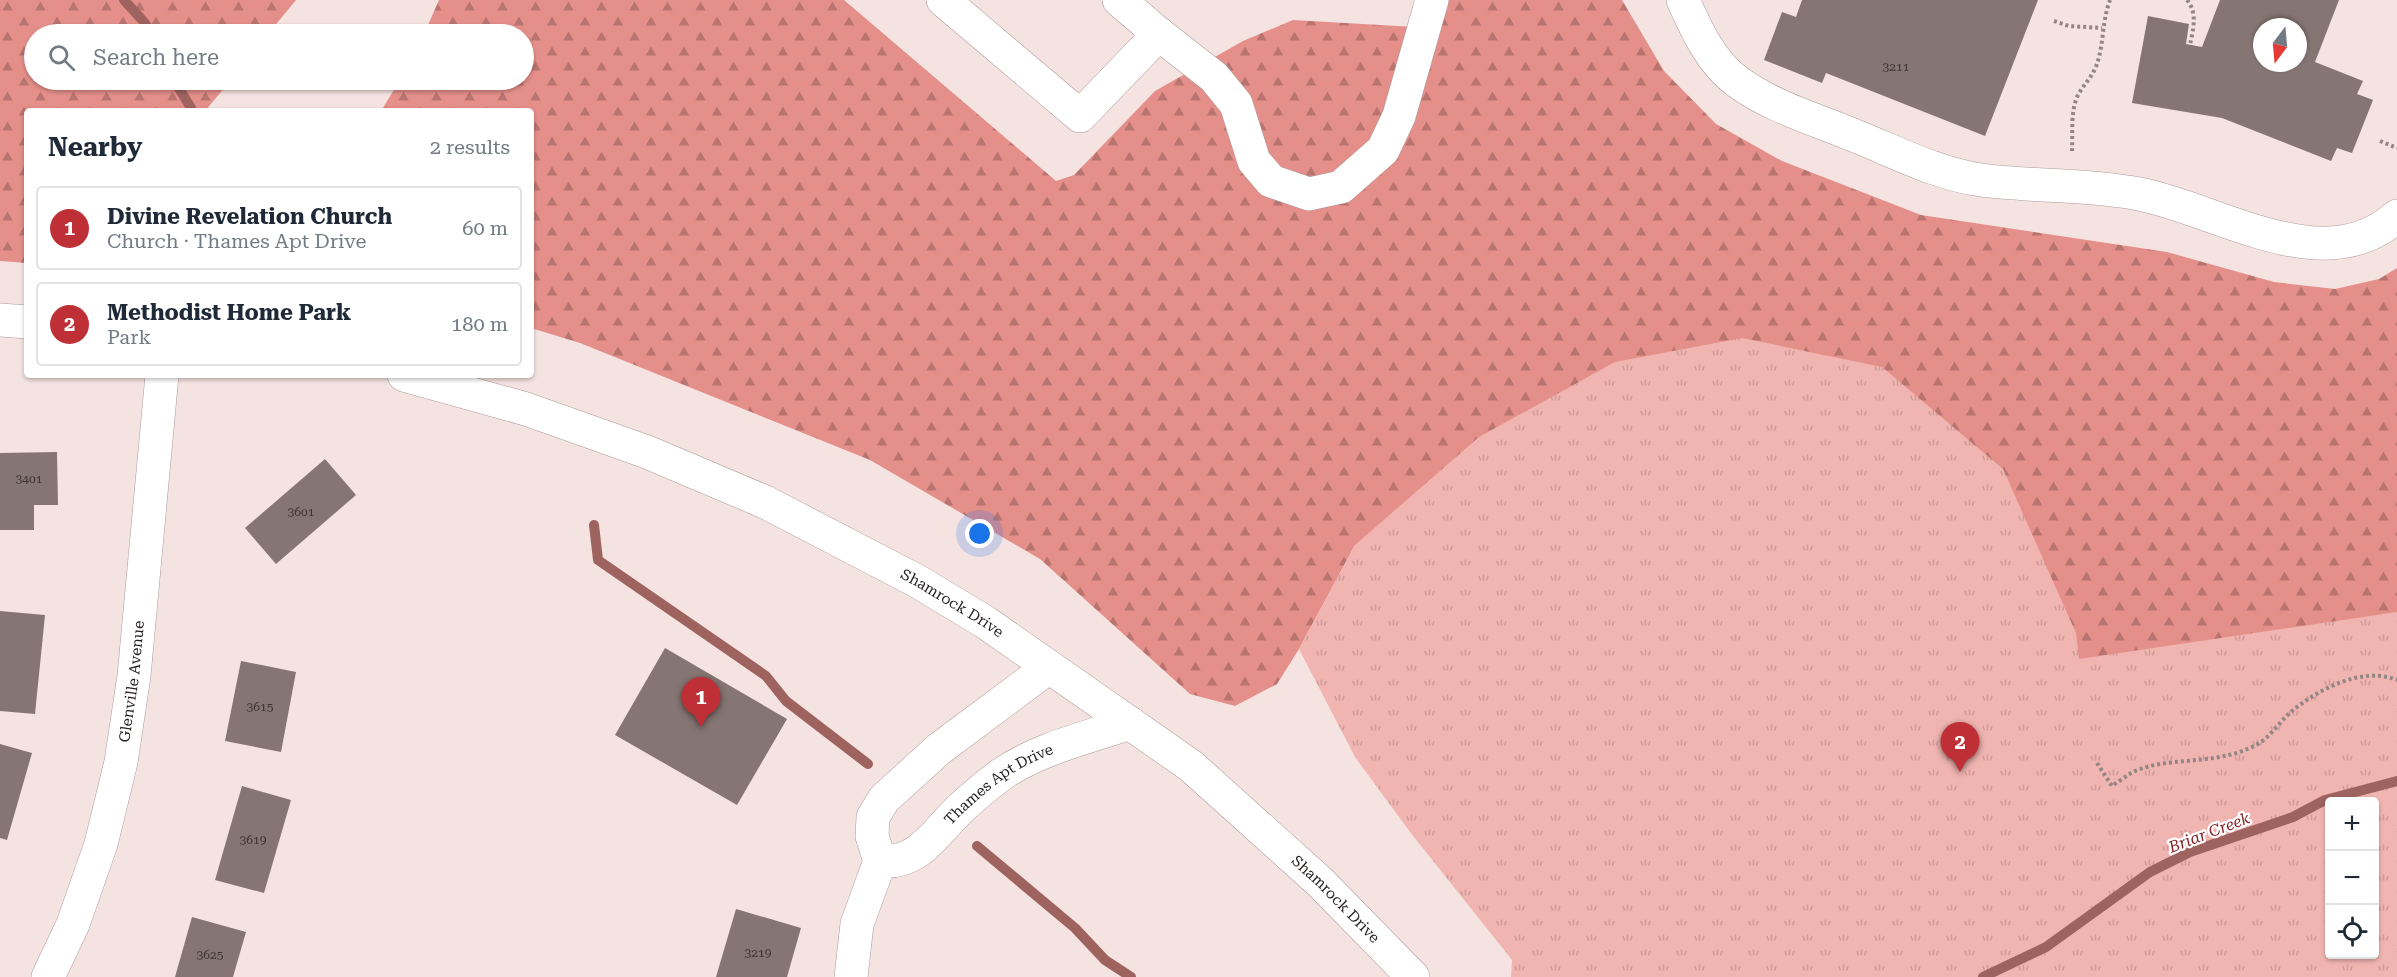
<!DOCTYPE html>
<html lang="en">
<head>
<meta charset="utf-8">
<style>
	:root { --surface:#fff; --page:#f2f2f3; --text:#1f2937; --muted:#747a83; --line:#e0e1e3; --accent:#bf2f36 }
	body { margin:0; font-family:"Roboto Serif",serif; background:var(--page); color:var(--text) }
	.controls { position:absolute; right:18px; bottom:18px; display:grid; overflow:hidden; border-radius:6px; box-shadow:0 2px 4px #0004 }
	.controls button { width:54px; height:54px; display:grid; place-items:center; padding:0; border:0; border-bottom:2px solid var(--line); background:var(--surface); color:var(--text); font:30px sans-serif }
	.compass { position:absolute; left:2253px; top:18px; width:54px; height:54px; border-radius:50%; background:var(--surface); box-shadow:0 2px 4px #0004; rotate:196deg }
	.you { position:absolute; left:980px; top:534px; width:21px; height:21px; margin:-15px; border:4px solid #fff; border-radius:50%; background:#1a73e8; box-shadow:0 0 0 9px #1a73e833 }
	.badge { display:grid; place-items:center; width:39px; height:39px; border-radius:50%; background:var(--accent); color:#fff; font-size:20px; font-weight:700 }
	.pin { position:absolute; translate:-50% -50px; filter:drop-shadow(0 2px 3px #0008) }
	.pin::after { content:''; position:absolute; top:32px; width:21px; height:18px; background:inherit; clip-path:polygon(0 0,100% 0,50% 100%) }
	.list { margin:0; padding:0; list-style:none }
	h2 { display:flex; justify-content:space-between; align-items:center; height:78px; margin:0; padding:0 24px; font-size:26px }
	h2 small { font-size:20px; font-weight:400; color:var(--muted) }
	.list li { display:grid; grid-template-columns:39px 1fr auto; gap:18px; align-items:center; box-sizing:border-box; height:84px; margin:0 12px 12px; padding:0 12px; border:2px solid var(--line); border-radius:6px }
	.list b { display:block; font-size:22px; white-space:nowrap }
	.list p { margin:0; font-size:20px; white-space:nowrap; color:var(--muted) }
	.list em { font-size:20px; font-style:normal; color:var(--muted) }
	.icon { flex:none; width:33px; height:33px; fill:none; stroke:currentColor; stroke-width:2; stroke-linecap:round; stroke-linejoin:round }
	.map { position:relative; flex:none; width:2397px; height:977px; overflow:hidden }
	.search { position:absolute; background:var(--surface); box-shadow:0 2px 4px #0004; left:24px; top:24px; width:510px; height:66px; display:flex; align-items:center; gap:15px; box-sizing:border-box; padding:0 21px; border-radius:33px; color:var(--muted); font-size:22px }
	.panel { position:absolute; background:var(--surface); box-shadow:0 2px 4px #0004; left:24px; top:108px; width:510px; height:270px; border-radius:6px }
	.map>svg:first-child { display:block }
	.forest { fill:url(#forest-firs) }
	.park { fill:url(#park-tufts); fill-rule:evenodd }
	.lines { fill:none; stroke-linecap:round; stroke-linejoin:round }
	.stream { stroke:#9e635f; stroke-width:10 }
	.building { fill:#857573; fill-rule:evenodd }
	.minor-casing { stroke:#ac9b99; stroke-width:34 }
	.path { stroke:#928685; stroke-width:4; stroke-dasharray:3 3; stroke-linecap:butt }
	.minor { stroke:#fff; stroke-width:33 }
	.labels { text-anchor:middle; stroke-width:4.5; stroke-linejoin:round; paint-order:stroke }
	.number-label { font-size:12px; fill:#3c3432 }
	.street-label { font-size:15px; fill:#241e1d; stroke:#fff }
	.water-label { font-size:16px; font-style:italic; fill:#862225; stroke:#fff }
</style>
</head>
<body>
<div class="map">
<svg width="2397" height="977" viewBox="0 0 2397 977">
	<defs>
		<pattern id="forest-firs" width="22" height="20" patternUnits="userSpaceOnUse" patternTransform="scale(1.5)"><rect width="22" height="20" fill="#e58f8a"/><path d="M5 1l3.5 6h-7zM16 11l3.5 6h-7z" fill="#b97470"/></pattern>
		<pattern id="park-tufts" width="24" height="20" patternUnits="userSpaceOnUse" patternTransform="scale(1.5)"><rect width="24" height="20" fill="#f1b5b1"/><path d="M3 7l-1-3M5 7V3M7 7l1-3M15 17l-1-3M17 17v-4M19 17l1-3" fill="none" stroke="#ce9b98"/></pattern>
	</defs>
	<rect width="100%" height="100%" fill="#f5e3e1"/>
	<g class="forest">
		<path d="M0,0H296L268,34H34V80H231L205,111H27V263L0,261Z"/>
		<path d="M439,0H844L1056,181L1074,175L1155,91L1243,41L1293,20L1415,27L1448,0H1622L1664,71L1716,124L1782,161L1921,215L2167,252L2274,282L2335,289L2379,279L2397,268V846L2374,802H2330L1355,545L1299,649L1277,684L1235,706L1190,694L1040,559L870,460L580,343L531,328V111H381L400,80H524V34H424Z"/>
	</g>
	<path class="park" d="M1742,338L1882,367L2003,469L2076,633L2079,659L2397,612V977H1511L1512,960L1410,832L1355,757L1299,649L1355,545L1479,437L1615,362ZM2330,802H2374V954H2330Z"/>
	<g class="lines">
		<g class="stream">
			<path d="M124,0L144,22L151,34"/>
			<path d="M174,80L191,108"/>
			<path d="M594,525L598,560L766,676L786,701L868,764"/>
			<path d="M977,846L1075,928L1105,960L1131,977"/>
			<path d="M1983,977L2046,947L2150,872L2190,852L2293,817L2325,800L2397,781"/>
		</g>
	</g>
	<g class="building">
		<path d="M1802,0H2038L1985,136L1826,73L1822,83L1764,60L1782,12L1796,17Z"/>
		<path d="M2220,0H2339L2315,62L2363,81L2357,94L2373,100L2352,153L2337,148L2331,161L2222,118L2132,103L2148,16L2189,24L2186,44L2202,47ZM2262,27H2298V63H2262Z"/>
		<path d="M57,452L58,505H34V530H0V453Z"/>
		<path d="M325,459L356,495L276,564L245,528Z"/>
		<path d="M0,611L45,615L35,714L0,711Z"/>
		<path d="M665,648L787,719L737,805L615,735Z"/>
		<path d="M241,661L296,672L281,752L225,741Z"/>
		<path d="M0,744L32,753L7,840L0,838Z"/>
		<path d="M242,786L291,800L264,893L215,880Z"/>
		<path d="M736,909L801,928L787,977H716Z"/>
		<path d="M192,917L246,932L233,977H175Z"/>
	</g>
	<g class="lines">
		<g class="minor-casing">
			<g id="minor">
				<path d="M943,0L1080,116L1159,34L1119,0"/>
				<path d="M1683,0C1696,29 1711,63 1738,82C1772,107 1815,119 1853,135C1894,151 1937,174 1981,180C2033,187 2088,184 2139,194C2218,209 2325,282 2397,216"/>
				<path d="M1159,34L1214,77L1236,104L1254,161L1271,181L1309,194L1341,187L1383,150L1399,116L1432,0"/>
				<path d="M0,320L27,322"/>
				<path id="s1" d="M404,375L526,409L647,452L765,502L917,581L985,622L1191,766L1320,882L1413,977"/>
				<path id="s2" d="M880,861C918,865 935,833 960,809C973,797 988,784 1002,774C1040,748 1087,738 1130,723"/>
				<path id="s3" d="M48,977L73,924L101,844L121,762L134,676L162,375"/>
				<path d="M851,977L857,924L880,861L872,836L873,817L884,799L939,749L1049,667"/>
			</g>
		</g>
		<g class="path">
			<path d="M2187,0C2198,13 2193,30 2190,45"/>
			<path d="M2054,21L2069,26L2102,28"/>
			<path d="M2380,141L2397,148"/>
			<path d="M2072,151C2073,134 2070,111 2078,95C2084,84 2093,76 2097,64C2104,43 2102,21 2110,0"/>
			<path d="M2097,763L2112,786C2118,782 2125,777 2131,773C2166,755 2215,767 2256,745C2270,738 2279,722 2292,711C2319,689 2362,666 2397,680"/>
		</g>
		<use href="#minor" class="minor"/>
	</g>
	<g class="labels">
		<g class="number-label">
			<text x="1896" y="71">3211</text>
			<text x="29" y="483">3401</text>
			<text x="301" y="516">3601</text>
			<text x="260" y="711">3615</text>
			<text x="253" y="844">3619</text>
			<text x="758" y="957">3219</text>
			<text x="210" y="959">3625</text>
		</g>
		<g class="street-label">
			<text dy="5" stroke="none"><textPath href="#s1" startOffset="596">Shamrock Drive</textPath></text>
			<text dy="5" stroke="none"><textPath href="#s3" startOffset="309">Glenville Avenue</textPath></text>
			<text dy="5" stroke="none"><textPath href="#s2" startOffset="146">Thames Apt Drive</textPath></text>
			<text dy="5" stroke="none"><textPath href="#s1" startOffset="1082">Shamrock Drive</textPath></text>
		</g>
		<g class="water-label">
			<text transform="translate(2209 832) rotate(-21)" y="6">Briar Creek</text>
		</g>
	</g>
</svg>
<div class="controls">
<button>+</button>
<button>−</button>
<button><svg class="icon" aria-label="locate" viewBox="0 0 24 24"><circle cx="12" cy="12" r="6"/><path d="M12 2v4M12 18v4M2 12h4M18 12h4"/></svg></button>
</div>
<svg class="compass" viewBox="-18 -18 36 36"><path d="M0-13l5 13h-10z" fill="#e53935"/><path d="M0 13l5-13h-10z" fill="#747a83"/></svg>
<div class="you"></div>
<div class="pin badge" style="left:701px;top:727px">1</div>
<div class="pin badge" style="left:1960px;top:772px">2</div>
<div class="search"><svg class="icon" aria-label="search" viewBox="0 0 24 24"><circle cx="10" cy="10" r="6"/><path d="M15 15l6 6"/></svg>Search here</div>
<section class="panel">
<h2>Nearby<small>2 results</small></h2>
<ul class="list">
<li><span class="badge">1</span><div><b>Divine Revelation Church</b><p>Church · Thames Apt Drive</p></div><em>60 m</em></li>
<li><span class="badge">2</span><div><b>Methodist Home Park</b><p>Park</p></div><em>180 m</em></li>
</ul>
</section>
</div>
</body>
</html>
